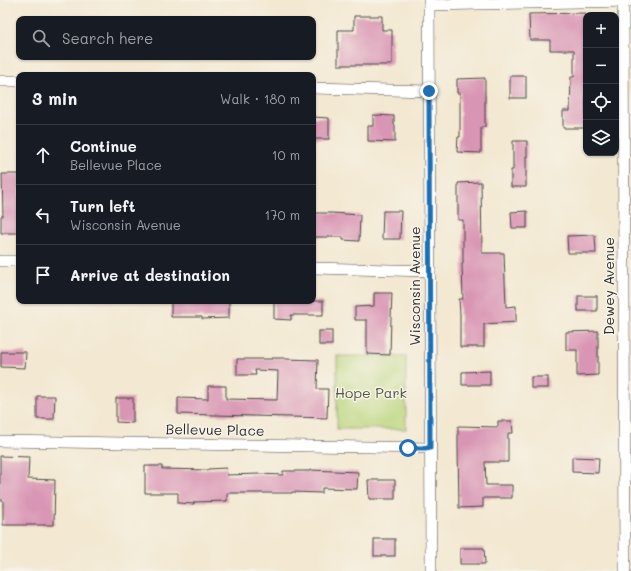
<!DOCTYPE html>
<html lang="en">
<head>
<meta charset="utf-8">
<style>
	:root { --surface:#171b24; --page:#20242c; --text:#f1f3f6; --muted:#9ea1a6; --line:#363941 }
	body { margin:0; font-family:Mali,sans-serif; background:var(--page); color:var(--text) }
	.controls { position:absolute; right:12px; top:12px; display:grid; overflow:hidden; border-radius:8px; box-shadow:0 1px 3px #0004 }
	.controls button { width:36px; height:36px; display:grid; place-items:center; padding:0; border:0; border-bottom:1px solid var(--line); background:var(--surface); color:var(--text); font:20px sans-serif }
	.stop { position:absolute; width:12px; height:12px; margin:-9px; border:3px solid #1f6fb2; border-radius:50%; background:#fff }
	.stop.end { background:#1f6fb2; border-color:#fff; box-shadow:0 1px 4px #0008 }
	.list { margin:0; padding:0; list-style:none }
	h2 { display:flex; justify-content:space-between; align-items:center; height:52px; margin:0; padding:0 16px; font-size:17px }
	h2 small { font-size:13px; font-weight:400; color:var(--muted) }
	.list li { display:grid; grid-template-columns:26px 1fr auto; gap:12px; align-items:center; box-sizing:border-box; height:60px; padding:0 16px; border-top:1px solid var(--line) }
	.list b { display:block; font-size:15px; white-space:nowrap }
	.list p { margin:0; font-size:13px; white-space:nowrap; color:var(--muted) }
	.list em { font-size:13px; font-style:normal; color:var(--muted) }
	.icon { flex:none; width:22px; height:22px; fill:none; stroke:currentColor; stroke-width:2; stroke-linecap:round; stroke-linejoin:round }
	.map { position:relative; flex:none; width:631px; height:571px; overflow:hidden }
	.search { position:absolute; background:var(--surface); box-shadow:0 1px 3px #0004; left:16px; top:16px; width:300px; height:44px; display:flex; align-items:center; gap:10px; box-sizing:border-box; padding:0 14px; border-radius:8px; color:var(--muted); font-size:15px }
	.panel { position:absolute; background:var(--surface); box-shadow:0 1px 3px #0004; left:16px; top:72px; width:300px; height:232px; border-radius:8px }
	.map>svg:first-child { display:block }
	.green { fill:#b9d57c; stroke:#728054 }
	.building { fill:#d995b4 }
	.lines { fill:none; stroke-linecap:round; stroke-linejoin:round }
	.minor-casing { stroke:#494744; stroke-width:12 }
	.minor { stroke:#fff; stroke-width:11 }
	.route { stroke:#1f6fb2; stroke-width:5 }
	.labels { text-anchor:middle; stroke-width:3; stroke-linejoin:round; paint-order:stroke }
	.street-label { font-size:14px; fill:#2b2b2b; stroke:#f7f3e8 }
	.park-label { font-size:14px; fill:#4e563f; stroke:#f7f3e8 }
</style>
</head>
<body>
<div class="map">
<svg width="631" height="571" viewBox="0 0 631 571">
	<rect width="100%" height="100%" fill="#f7f3e8"/>
	<filter id="ink" filterUnits="userSpaceOnUse"><feTurbulence type="fractalNoise" baseFrequency=".025" numOctaves="2"/><feDisplacementMap in="SourceGraphic" scale="8" xChannelSelector="R" yChannelSelector="G"/><feConvolveMatrix kernelMatrix="1 2 1 2 8 2 1 2 1" color-interpolation-filters="sRGB"/></filter>
	<filter id="wash" filterUnits="userSpaceOnUse"><feTurbulence type="fractalNoise" baseFrequency=".012" numOctaves="4" result="noise"/><feDisplacementMap in="SourceGraphic" scale="16" xChannelSelector="R" yChannelSelector="G"/><feGaussianBlur stdDeviation="0.9" result="paint"/><feColorMatrix in="noise" values="0 0 0 0 0 0 0 0 0 0 0 0 0 0 0 0 0 1.4 0 .05"/><feComposite in="paint" operator="in"/></filter>
	<g filter="url(#wash)">
		<rect width="100%" height="100%" fill="#f3e8d1"/>
		<rect class="green" x="337" y="356" width="69" height="73"/>
		<g id="blocks">
			<g class="building">
				<path d="M586,13V128H563V111H570L571,77H574V50H550V40H530L529,14Z"/>
				<path d="M354,16H382V30H392V65H338V30H354Z"/>
				<rect x="510" y="76" width="16" height="22"/>
				<path d="M485,78V127H481V153L457,152L458,137H460V93H457V79Z"/>
				<path d="M373,115L394,116V125H395V142L368,141V126H373Z"/>
				<path d="M313,117L329,118V139H313Z"/>
				<path d="M513,141H527V157L526,156V187H511V170H513Z"/>
				<path d="M2,174H19V233H1V216H3Z"/>
				<path d="M481,182L482,253H504L506,307L516,306V322L484,324V347H460V314L459,299H463L462,264H463V220H458V183Z"/>
				<path d="M383,211H401L400,239H382Z"/>
				<path d="M527,211V228H512L511,212Z"/>
				<path d="M313,213H332L360,215L359,241L343,240V237H313Z"/>
				<path d="M595,235L596,253H568L567,236Z"/>
				<path d="M374,293H392L391,317L390,355L367,354V320H355V307L374,306Z"/>
				<rect x="578" y="296" width="19" height="15"/>
				<path d="M171,301H229V318L202,319V317H171Z"/>
				<path d="M274,301H323V315H291V320L274,319Z"/>
				<rect x="319" y="331" width="13" height="14"/>
				<path d="M598,331V375L577,376V350H566V332Z"/>
				<path d="M1,352H26L25,368L1,367Z"/>
				<path d="M272,358H285V359L318,360L317,389H328L327,418L178,414V398L208,399V386H226V399L277,400L278,371L255,370L256,375H237V359H272Z"/>
				<path d="M490,371V385H462V372Z"/>
				<rect x="531" y="377" width="17" height="11"/>
				<path d="M37,396H55L54,419H37Z"/>
				<path d="M116,398H133V423L116,422Z"/>
				<path d="M498,421H512L513,433H508V462H485L486,485H512V498H483V507L459,508L458,446V426L498,427Z"/>
				<path d="M0,456L29,457L28,479L55,480L54,525H3V500H0Z"/>
				<path d="M572,457L599,458L598,473L572,472Z"/>
				<path d="M145,466H162V469L208,470V469L226,468L227,475L259,474L283,475V471H310V470L358,472L357,489L322,488V493L292,492V493H227V501L194,502V504L178,503V493H145Z"/>
				<path d="M368,480H395V499H369Z"/>
				<rect x="374" y="539" width="21" height="17"/>
				<path d="M460,548H484L485,564H460Z"/>
			</g>
		</g>
	</g>
	<g filter="url(#ink)">
		<use href="#blocks" fill-opacity="0" stroke="#494744" stroke-width="1"/>
		<g class="lines">
			<g class="minor-casing">
				<g id="minor">
					<path d="M429,0L431,571"/>
					<path d="M623,1L625,571"/>
					<path d="M429,5L631,1"/>
					<path d="M0,81H19"/>
					<path d="M313,88L429,91"/>
					<path d="M0,261H19"/>
					<path d="M313,268L430,271"/>
					<path d="M0,441L430,448"/>
				</g>
			</g>
			<use href="#minor" class="minor"/>
		</g>
	</g>
	<g class="lines" filter="url(#ink)">
		<path class="route" d="M408,448H430L429,91"/>
	</g>
	<g class="labels">
		<g class="street-label">
			<text transform="translate(415 286) rotate(-90)" y="5">Wisconsin Avenue</text>
			<text transform="translate(609 286) rotate(-90)" y="5">Dewey Avenue</text>
			<text transform="translate(215 430) rotate(1)" y="5">Bellevue Place</text>
		</g>
		<g class="park-label">
			<text x="371" y="398">Hope Park</text>
		</g>
	</g>
</svg>
<div class="controls">
<button>+</button>
<button>−</button>
<button><svg class="icon" aria-label="locate" viewBox="0 0 24 24"><circle cx="12" cy="12" r="6"/><path d="M12 2v4M12 18v4M2 12h4M18 12h4"/></svg></button>
<button><svg class="icon" aria-label="layers" viewBox="0 0 24 24"><path d="M12 4l9 5-9 5-9-5zM3 14l9 5 9-5"/></svg></button>
</div>
<div class="stop" style="left:408px;top:448px"></div>
<div class="stop end" style="left:429px;top:91px"></div>
<div class="search"><svg class="icon" aria-label="search" viewBox="0 0 24 24"><circle cx="10" cy="10" r="6"/><path d="M15 15l6 6"/></svg>Search here</div>
<section class="panel">
<h2>3 min<small>Walk · 180 m</small></h2>
<ul class="list">
<li><svg class="icon" aria-label="ahead" viewBox="0 0 24 24"><path d="M12 20V5M6 11l6-6 6 6"/></svg><div><b>Continue</b><p>Bellevue Place</p></div><em>10 m</em></li>
<li><svg class="icon" aria-label="left" viewBox="0 0 24 24"><path d="M17 20v-9H6M10 6l-5 5 5 5"/></svg><div><b>Turn left</b><p>Wisconsin Avenue</p></div><em>170 m</em></li>
<li><svg class="icon" aria-label="arrive" viewBox="0 0 24 24"><path d="M6 21V4h12l-3 4 3 4H6"/></svg><div><b>Arrive at destination</b></div></li>
</ul>
</section>
</div>
</body>
</html>
